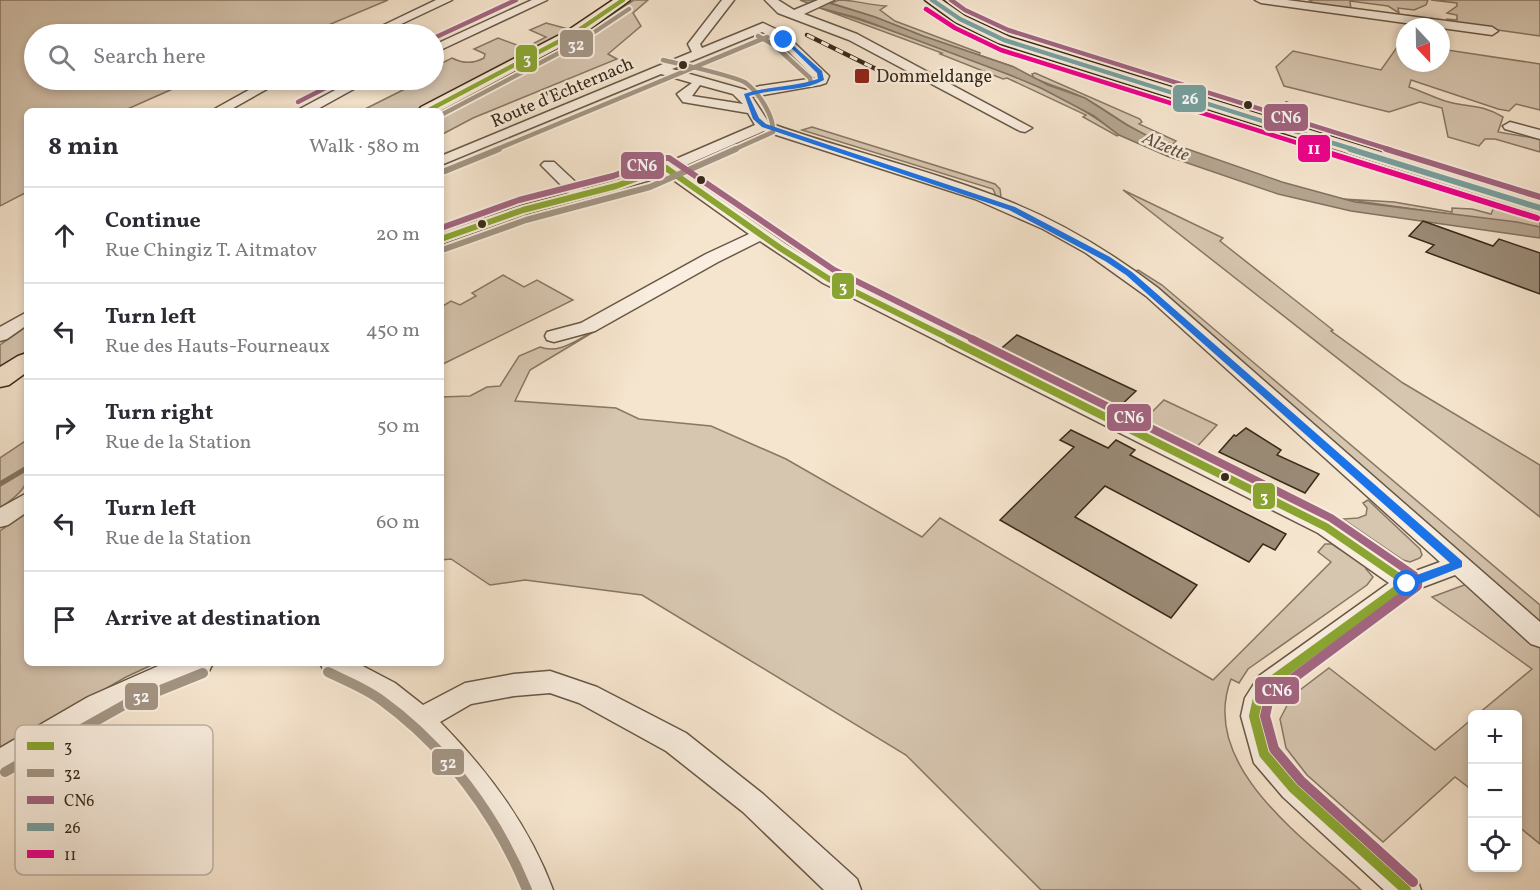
<!DOCTYPE html>
<html lang="en">
<head>
<meta charset="utf-8">
<style>
	:root { --surface:#fff; --page:#f2f2f3; --text:#2b2b33; --muted:#7c7c81; --line:#e1e1e2 }
	body { margin:0; font-family:Vollkorn,serif; background:var(--page); color:var(--text) }
	.controls { position:absolute; right:18px; bottom:18px; display:grid; overflow:hidden; border-radius:9px; box-shadow:0 3px 9px #0003 }
	.controls button { width:54px; height:54px; display:grid; place-items:center; padding:0; border:0; border-bottom:2px solid var(--line); background:var(--surface); color:var(--text); font:30px sans-serif }
	.compass { position:absolute; left:1396px; top:18px; width:54px; height:54px; border-radius:50%; background:var(--surface); box-shadow:0 3px 9px #0003; rotate:158deg }
	.stop { position:absolute; width:18px; height:18px; margin:-14px; border:4px solid #1a73e8; border-radius:50%; background:#fff }
	.stop.end { background:#1a73e8; border-color:#fff; box-shadow:0 2px 6px #0008 }
	.list { margin:0; padding:0; list-style:none }
	h2 { display:flex; justify-content:space-between; align-items:center; height:78px; margin:0; padding:0 24px; font-size:26px }
	h2 small { font-size:20px; font-weight:400; color:var(--muted) }
	.list li { display:grid; grid-template-columns:39px 1fr auto; gap:18px; align-items:center; box-sizing:border-box; height:96px; padding:0 24px; border-top:2px solid var(--line) }
	.list b { display:block; font-size:22px; white-space:nowrap }
	.list p { margin:0; font-size:20px; white-space:nowrap; color:var(--muted) }
	.list em { font-size:20px; font-style:normal; color:var(--muted) }
	.icon { flex:none; width:33px; height:33px; fill:none; stroke:currentColor; stroke-width:2; stroke-linecap:round; stroke-linejoin:round }
	.map { position:relative; flex:none; width:1540px; height:890px; overflow:hidden }
	.search { position:absolute; background:var(--surface); box-shadow:0 3px 9px #0003; left:24px; top:24px; width:420px; height:66px; display:flex; align-items:center; gap:15px; box-sizing:border-box; padding:0 21px; border-radius:33px; color:var(--muted); font-size:22px }
	.panel { position:absolute; background:var(--surface); box-shadow:0 3px 9px #0003; left:24px; top:108px; width:420px; height:558px; border-radius:9px }
	.map>svg:first-child { display:block }
	.green { fill:#d6c5af; stroke:#877764; stroke-width:1.5 }
	.water { fill:#b5a590; stroke:#837360; stroke-width:1.5 }
	.lines { fill:none; stroke-linecap:round; stroke-linejoin:round }
	.stream { stroke:#837360; stroke-width:5 }
	.building { fill:#9b8b77; stroke:#382918; stroke-width:1.5 }
	.minor-casing { stroke:#685846; stroke-width:3 }
	.major-casing { stroke:#382918; stroke-width:3 }
	.minor { fill:#f9eedf; fill-rule:evenodd }
	.major { fill:#f6e5ce; fill-rule:evenodd }
	.rail-casing { stroke:#382918; stroke-width:4.5 }
	.rail { stroke:#f9eedf; stroke-width:3; stroke-dasharray:8; stroke-linecap:butt }
	.bus-1-far3-casing { stroke:#f9eedf; stroke-width:8 }
	.bus-1-far2-casing { stroke:#f9eedf; stroke-width:10 }
	.bus-1-far1-casing { stroke:#f9eedf; stroke-width:12 }
	.bus-1-casing { stroke:#f9eedf; stroke-width:14 }
	.bus-2-far2-casing { stroke:#f9eedf; stroke-width:8 }
	.bus-2-far1-casing { stroke:#f9eedf; stroke-width:10 }
	.bus-2-casing { stroke:#f9eedf; stroke-width:14 }
	.bus-3-far3-casing { stroke:#f9eedf; stroke-width:8 }
	.bus-3-far2-casing { stroke:#f9eedf; stroke-width:10 }
	.bus-3-far1-casing { stroke:#f9eedf; stroke-width:12 }
	.bus-3-casing { stroke:#f9eedf; stroke-width:14 }
	.bus-4-far1-casing { stroke:#f9eedf; stroke-width:8 }
	.bus-4-casing { stroke:#f9eedf; stroke-width:10 }
	.bus-5-far1-casing { stroke:#f9eedf; stroke-width:8 }
	.bus-5-casing { stroke:#f9eedf; stroke-width:10 }
	.bus-1-far3 { stroke:#8aa531; stroke-width:4.5 }
	.bus-1-far2 { stroke:#8aa531; stroke-width:6 }
	.bus-1-far1 { stroke:#8aa531; stroke-width:8 }
	.bus-1 { stroke:#8aa531; stroke-width:10 }
	.bus-2-far2 { stroke:#a39584; stroke-width:4.5 }
	.bus-2-far1 { stroke:#a39584; stroke-width:6 }
	.bus-2 { stroke:#a39584; stroke-width:10 }
	.bus-3-far3 { stroke:#a26581; stroke-width:4.5 }
	.bus-3-far2 { stroke:#a26581; stroke-width:6 }
	.bus-3-far1 { stroke:#a26581; stroke-width:8 }
	.bus-3 { stroke:#a26581; stroke-width:10 }
	.bus-4-far1 { stroke:#78a1a0; stroke-width:4.5 }
	.bus-4 { stroke:#78a1a0; stroke-width:6 }
	.bus-5-far1 { stroke:#ed028c; stroke-width:4.5 }
	.bus-5 { stroke:#ed028c; stroke-width:6 }
	.route { fill:#1a73e8 }
	.bus-dot { fill:#382918; stroke:#f9eedf; stroke-width:2 }
	.poi-dot { fill:#8f2418; stroke:#f9eedf; stroke-width:2 }
	.labels { text-anchor:middle; stroke-width:5; stroke-linejoin:round; paint-order:stroke }
	.far-poi-label { font-size:18px; fill:#382918; stroke:#f9eedf; text-anchor:start }
	.far-street-label { font-size:18px; fill:#382918; stroke:#f9eedf }
	.far-water-label { font-size:18px; font-style:italic; fill:#5e4e3c; stroke:#f9eedf }
	.key { fill:#f9eedf; stroke:#bfb3a3; stroke-width:1.5 }
	.key-label { font-size:16px; fill:#382918 }
	.line-badge { stroke:#f9eedf; stroke-width:2 }
	.badge-label { font-size:16px; text-anchor:middle; font-weight:bold; fill:#fff }
</style>
</head>
<body>
<div class="map">
<svg width="1540" height="890" viewBox="0 0 1540 890">
	<rect width="100%" height="100%" fill="#f6e5ce"/>
	<filter id="stains"><feTurbulence type="fractalNoise" baseFrequency=".00333" numOctaves="4"/><feColorMatrix values="0 0 0 0 .2 0 0 0 0 .09 0 0 0 0 .02 0 0 0 .5 -.17"/></filter>
	<radialGradient id="worn" r=".72"><stop offset=".6" stop-color="#630" stop-opacity="0"/><stop offset="1" stop-color="#630" stop-opacity=".3"/></radialGradient>
	<g class="green">
		<path d="M0,0H388L307,34H34V80H193L123,111H27V192L0,206Z"/>
		<path d="M634,0H648L633,13L641,26L608,54L617,59L473,118L441,135V111L570,41Z"/>
		<path d="M839,0C855,0 868,5 886,6L880,10L895,21L980,53L979,55L1014,67L923,36L875,17L831,3Z"/>
		<path d="M1309,0H1428L1426,5L1414,10L1398,8L1399,13L1388,6L1350,1L1351,10L1318,6Z"/>
		<path d="M1431,0H1540V36L1448,23L1447,19L1457,20V15L1447,13L1457,6V3Z"/>
		<path d="M820,8C865,20 907,36 951,52C1009,74 1069,95 1119,135L1117,136L1083,117L1086,115L1007,78L1003,79L940,54L942,53Z"/>
		<path d="M546,23L572,30L416,111H361L405,89L394,84L404,80H434V67L452,58C463,64 473,64 484,58L485,54L474,49L498,38L525,48L546,37L530,30Z"/>
		<path d="M1400,43L1405,44V63H1441V49L1540,64V110L1516,104L1509,111L1498,109L1411,80L1409,87C1421,91 1433,97 1445,101C1468,108 1480,103 1503,117L1498,132L1540,139V152L1495,139H1485L1479,146L1448,137L1442,108L1420,102L1389,112L1284,86L1276,67L1293,51L1381,70Z"/>
		<path d="M1035,73L1140,119L1142,122L1139,124L1176,141L1173,144C1140,139 1114,114 1086,99C1070,90 1051,86 1034,78L1032,74Z"/>
		<path d="M812,127L995,184L1000,189L1001,197L996,196L993,189L802,130Z"/>
		<path d="M1123,190L1223,238L1220,241L1333,330L1331,331L1403,383L1540,465V517Z"/>
		<path d="M1485,198L1540,215V227L1343,199L1394,202L1452,212V208L1472,209L1491,214L1494,207L1481,203Z"/>
		<path d="M1138,270L1162,285L1540,605V844L1518,826V714H1478L1532,669L1432,597L1475,581L1129,274Z"/>
		<path d="M503,275L524,287L537,280L573,300L441,365V307L451,301L460,305L476,296L472,293Z"/>
		<path d="M27,326V351L0,369V345Z"/>
		<path d="M595,331L530,370L515,401L616,408L639,419L711,426L786,459L922,537L940,518L1213,680L1331,562L1318,552L1325,544H1332L1366,566V569L1373,577L1367,585L1248,669L1239,683L1231,679C1198,766 1305,839 1361,890H1041L906,755L642,595L525,580L490,585L451,559L441,560V397L470,396L487,387L500,386L519,356L540,347C560,355 578,338 595,331Z"/>
		<path d="M1164,400L1217,425L1192,452L1139,425Z"/>
		<path d="M27,440C27,479 36,484 0,508V458Z"/>
		<path d="M1368,500L1420,549L1422,555L1420,558L1410,562L1403,560L1343,519L1358,518L1366,515L1367,508L1363,503Z"/>
		<path d="M27,512V663H156L126,677L0,749V531Z"/>
		<path d="M1329,668L1435,750L1472,719V790L1455,777L1383,842L1307,775L1286,748L1280,719L1292,696Z"/>
	</g>
	<path class="water" d="M800,0H819L875,17L923,36L1014,67L1048,85L1085,98L1127,125L1159,142L1173,144L1282,182L1355,202L1517,222L1540,227V238L1351,211L1278,194L1167,156L1119,135L1094,116L1041,88L1010,75L858,18L820,8Z"/>
	<g class="lines">
		<path class="stream" d="M0,484L27,468"/>
	</g>
	<g class="building">
		<path d="M1286,102L1305,107L1303,109L1307,110L1294,122L1271,116Z"/>
		<path d="M1423,221L1493,246L1499,239L1540,253V294L1426,252L1434,245L1409,236Z"/>
		<path d="M1017,335L1136,391L1116,410L997,352Z"/>
		<path d="M1246,428L1281,450L1277,455L1319,474L1305,493L1219,452L1234,435L1236,436Z"/>
		<path d="M1071,430L1108,448L1116,440L1135,450L1130,455L1286,534L1275,550L1263,544L1249,562L1105,486L1075,517L1197,585L1171,618L1000,520L1074,447L1060,440Z"/>
	</g>
	<g class="lines">
		<g class="minor-casing">
			<g id="minor">
				<path d="M436,0H452L380,34H365Z"/>
				<path d="M532,0H547L434,53V45Z"/>
				<path d="M722,0H734L700,44L702,48L763,23L784,33L829,76L826,83L820,85L752,97L769,123C848,151 931,170 1008,201C1063,223 1112,253 1158,288L1540,622V647L1531,644L1455,575L1415,590L1277,692L1270,702L1267,716L1276,748L1303,779L1417,879L1421,890H1384L1283,797L1254,763L1241,716L1245,698L1259,676L1389,583L1318,533L823,283L760,241L718,262L595,331L554,342L547,340L545,336L547,332L581,323L706,254L749,234L665,174L651,180L529,213L441,244V233L517,207L569,193L541,165L544,162H554L583,189L641,174L755,125L748,113L683,102L677,94L692,83L661,74L441,165V156L692,52L688,44ZM762,32L776,39L815,78L760,86L746,90L672,69ZM700,85L733,94L743,104L692,96ZM764,131L975,199L1043,229L1086,253L1146,296L1440,562L1410,573L1334,521L835,275L786,244L677,169Z"/>
				<path d="M765,0H778L794,10L818,0H834L804,14L857,34L1032,128L1025,132L1020,131L849,40L778,13Z"/>
				<path d="M1255,0H1287L1492,27L1498,31L1492,35L1261,3Z"/>
				<path d="M267,80H283L228,111H211Z"/>
				<path d="M354,80H370L314,111H296Z"/>
				<path d="M1510,122L1540,130V139L1505,129L1503,126Z"/>
				<path d="M27,312V325L7,339L0,341V327Z"/>
				<path d="M27,493V512L8,525L0,527V508Z"/>
				<path d="M165,663H213L209,671L177,680L131,700L0,775V748L88,697Z"/>
				<path d="M320,663H357L395,683L423,705L465,683L514,674L550,671L597,687L686,733L763,794L857,879L861,890H824L743,812L666,751L579,703L550,693L514,696L471,704L440,722C488,771 529,825 553,890H523C500,824 433,740 377,699C361,687 341,680 324,671Z"/>
			</g>
		</g>
		<g class="major-casing">
			<g id="major">
				<path d="M613,0H630L579,37L440,111H418L421,107L567,31Z"/>
				<path d="M925,0H942L965,16L1010,37L1540,201V214L998,43L955,22Z"/>
				<path d="M27,353V372L9,385L0,387V367L18,356Z"/>
			</g>
		</g>
		<use href="#minor" class="minor"/>
		<use href="#major" class="major"/>
		<g class="rail-casing">
			<path id="rail" d="M807,35L880,71"/>
		</g>
		<use href="#rail" class="rail"/>
		<g class="bus-1-far3-casing">
			<path id="bus-1-far3" d="M427,111L573,34L623,0"/>
		</g>
		<g class="bus-1-far2-casing">
			<g id="bus-1-far2">
				<path d="M666,168L780,248L829,279L952,340"/>
				<path d="M441,239L523,210L616,186L666,168"/>
			</g>
		</g>
		<g class="bus-1-far1-casing">
			<path id="bus-1-far1" d="M949,339L1326,527L1406,582"/>
		</g>
		<g class="bus-1-casing">
			<g id="bus-1">
				<path d="M1404,581L1407,583"/>
				<path d="M1406,890L1293,788L1264,754L1254,716L1258,698L1268,684L1407,583"/>
			</g>
		</g>
		<g class="bus-2-far2-casing">
			<g id="bus-2-far2">
				<path d="M758,36L774,45L810,78L811,83"/>
				<path d="M663,60C679,64 735,76 746,83C759,93 774,116 773,132L733,150"/>
				<path d="M441,115L578,43L629,9"/>
				<path d="M495,150L767,37"/>
			</g>
		</g>
		<g class="bus-2-far1-casing">
			<g id="bus-2-far1">
				<path d="M445,171L499,149"/>
				<path d="M445,249L526,220L650,187L736,149"/>
			</g>
		</g>
		<g class="bus-2-casing">
			<g id="bus-2">
				<path d="M328,672C346,681 365,688 381,700C446,747 497,816 527,890"/>
				<path d="M5,772L126,704L203,673"/>
			</g>
		</g>
		<g class="bus-3-far3-casing">
			<g id="bus-3-far3">
				<path d="M951,0L965,10L1008,30L1391,150"/>
				<path d="M434,38L516,0"/>
				<path d="M298,102L341,80"/>
			</g>
		</g>
		<g class="bus-3-far2-casing">
			<g id="bus-3-far2">
				<path d="M1386,149L1540,197"/>
				<path d="M441,228L519,200L613,176L662,158H669L834,270L975,340"/>
			</g>
		</g>
		<g class="bus-3-far1-casing">
			<path id="bus-3-far1" d="M972,339L1331,518L1414,575L1417,582"/>
		</g>
		<g class="bus-3-casing">
			<path id="bus-3" d="M1413,882L1301,781L1274,749L1265,716L1268,702L1276,691L1417,586V581"/>
		</g>
		<g class="bus-4-far1-casing">
			<path id="bus-4-far1" d="M932,0L960,19L1004,40L1355,150"/>
		</g>
		<g class="bus-4-casing">
			<path id="bus-4" d="M1350,149L1540,208"/>
		</g>
		<g class="bus-5-far1-casing">
			<path id="bus-5-far1" d="M926,9L955,28L1001,50L1320,150"/>
		</g>
		<g class="bus-5-casing">
			<path id="bus-5" d="M1316,149L1537,218"/>
		</g>
		<use href="#bus-1-far3" class="bus-1-far3"/>
		<use href="#bus-1-far2" class="bus-1-far2"/>
		<use href="#bus-1-far1" class="bus-1-far1"/>
		<use href="#bus-1" class="bus-1"/>
		<use href="#bus-2-far2" class="bus-2-far2"/>
		<use href="#bus-2-far1" class="bus-2-far1"/>
		<use href="#bus-2" class="bus-2"/>
		<use href="#bus-3-far3" class="bus-3-far3"/>
		<use href="#bus-3-far2" class="bus-3-far2"/>
		<use href="#bus-3-far1" class="bus-3-far1"/>
		<use href="#bus-3" class="bus-3"/>
		<use href="#bus-4-far1" class="bus-4-far1"/>
		<use href="#bus-4" class="bus-4"/>
		<use href="#bus-5-far1" class="bus-5-far1"/>
		<use href="#bus-5" class="bus-5"/>
	</g>
	<path class="route" d="M782,39H786L822,71L824,80C803,92 773,88 749,96L759,118L766,124L1015,207L1110,257L1132,272L1462,561V567L1411,587H1403V580L1450,563L1126,275L1105,261L1009,210L762,127L753,119L744,94C768,86 794,87 818,79L817,73Z"/>
	<g class="bus-dot">
		<circle cx="683" cy="65" r="5"/>
		<circle cx="1248" cy="105" r="5"/>
		<circle cx="701" cy="180" r="5"/>
		<circle cx="482" cy="224" r="5"/>
		<circle cx="1225" cy="477" r="5"/>
	</g>
	<rect class="poi-dot" x="854" y="68" width="16" height="16" rx="3"/>
	<g class="labels">
		<g class="far-poi-label">
			<text x="876" y="82">Dommeldange</text>
		</g>
		<g class="far-street-label">
			<text transform="translate(562 92) rotate(-23)" y="6">Route d'Echternach</text>
		</g>
		<g class="far-water-label">
			<text transform="translate(1166 146) rotate(23)" y="6">Alzette</text>
		</g>
	</g>
	<rect x="15" y="725" width="198" height="150" rx="9" class="key"/>
	<rect x="27" y="742" width="27" height="8" fill="#8aa531"/>
	<rect x="27" y="769" width="27" height="8" fill="#a39584"/>
	<rect x="27" y="796" width="27" height="8" fill="#a26581"/>
	<rect x="27" y="823" width="27" height="8" fill="#78a1a0"/>
	<rect x="27" y="850" width="27" height="8" fill="#ed028c"/>
	<g class="key-label">
		<text x="64" y="752">3</text>
		<text x="64" y="779">32</text>
		<text x="64" y="806">CN6</text>
		<text x="64" y="833">26</text>
		<text x="64" y="860">11</text>
	</g>
	<g class="line-badge">
		<rect x="559" y="29" width="35" height="29" rx="6" fill="#a39584"/>
		<rect x="515" y="44" width="23" height="29" rx="6" fill="#8aa531"/>
		<rect x="1172" y="84" width="35" height="29" rx="6" fill="#78a1a0"/>
		<rect x="1263" y="103" width="46" height="29" rx="6" fill="#a26581"/>
		<rect x="1297" y="134" width="34" height="29" rx="6" fill="#ed028c"/>
		<rect x="620" y="151" width="45" height="29" rx="6" fill="#a26581"/>
		<rect x="831" y="272" width="24" height="28" rx="6" fill="#8aa531"/>
		<rect x="1106" y="403" width="46" height="29" rx="6" fill="#a26581"/>
		<rect x="1252" y="482" width="24" height="28" rx="6" fill="#8aa531"/>
		<rect x="1254" y="676" width="46" height="29" rx="6" fill="#a26581"/>
		<rect x="124" y="682" width="35" height="29" rx="6" fill="#a39584"/>
		<rect x="431" y="748" width="34" height="28" rx="6" fill="#a39584"/>
	</g>
	<g class="badge-label">
		<text x="576" y="50">32</text>
		<text x="527" y="64">3</text>
		<text x="1190" y="104">26</text>
		<text x="1286" y="123">CN6</text>
		<text x="1314" y="154">11</text>
		<text x="642" y="171">CN6</text>
		<text x="843" y="292">3</text>
		<text x="1129" y="423">CN6</text>
		<text x="1264" y="502">3</text>
		<text x="1277" y="696">CN6</text>
		<text x="141" y="702">32</text>
		<text x="448" y="768">32</text>
	</g>
	<rect width="100%" height="100%" filter="url(#stains)"/>
	<rect width="100%" height="100%" fill="url(#worn)"/>
</svg>
<div class="controls">
<button>+</button>
<button>−</button>
<button><svg class="icon" aria-label="locate" viewBox="0 0 24 24"><circle cx="12" cy="12" r="6"/><path d="M12 2v4M12 18v4M2 12h4M18 12h4"/></svg></button>
</div>
<svg class="compass" viewBox="-18 -18 36 36"><path d="M0-13l5 13h-10z" fill="#e53935"/><path d="M0 13l5-13h-10z" fill="#7c7c81"/></svg>
<div class="stop" style="left:1407px;top:584px"></div>
<div class="stop end" style="left:784px;top:40px"></div>
<div class="search"><svg class="icon" aria-label="search" viewBox="0 0 24 24"><circle cx="10" cy="10" r="6"/><path d="M15 15l6 6"/></svg>Search here</div>
<section class="panel">
<h2>8 min<small>Walk · 580 m</small></h2>
<ul class="list">
<li><svg class="icon" aria-label="ahead" viewBox="0 0 24 24"><path d="M12 20V5M6 11l6-6 6 6"/></svg><div><b>Continue</b><p>Rue Chingiz T. Aitmatov</p></div><em>20 m</em></li>
<li><svg class="icon" aria-label="left" viewBox="0 0 24 24"><path d="M17 20v-9H6M10 6l-5 5 5 5"/></svg><div><b>Turn left</b><p>Rue des Hauts-Fourneaux</p></div><em>450 m</em></li>
<li><svg class="icon" aria-label="right" viewBox="0 0 24 24"><path d="M7 20v-9h11M14 6l5 5-5 5"/></svg><div><b>Turn right</b><p>Rue de la Station</p></div><em>50 m</em></li>
<li><svg class="icon" aria-label="left" viewBox="0 0 24 24"><path d="M17 20v-9H6M10 6l-5 5 5 5"/></svg><div><b>Turn left</b><p>Rue de la Station</p></div><em>60 m</em></li>
<li><svg class="icon" aria-label="arrive" viewBox="0 0 24 24"><path d="M6 21V4h12l-3 4 3 4H6"/></svg><div><b>Arrive at destination</b></div></li>
</ul>
</section>
</div>
</body>
</html>
